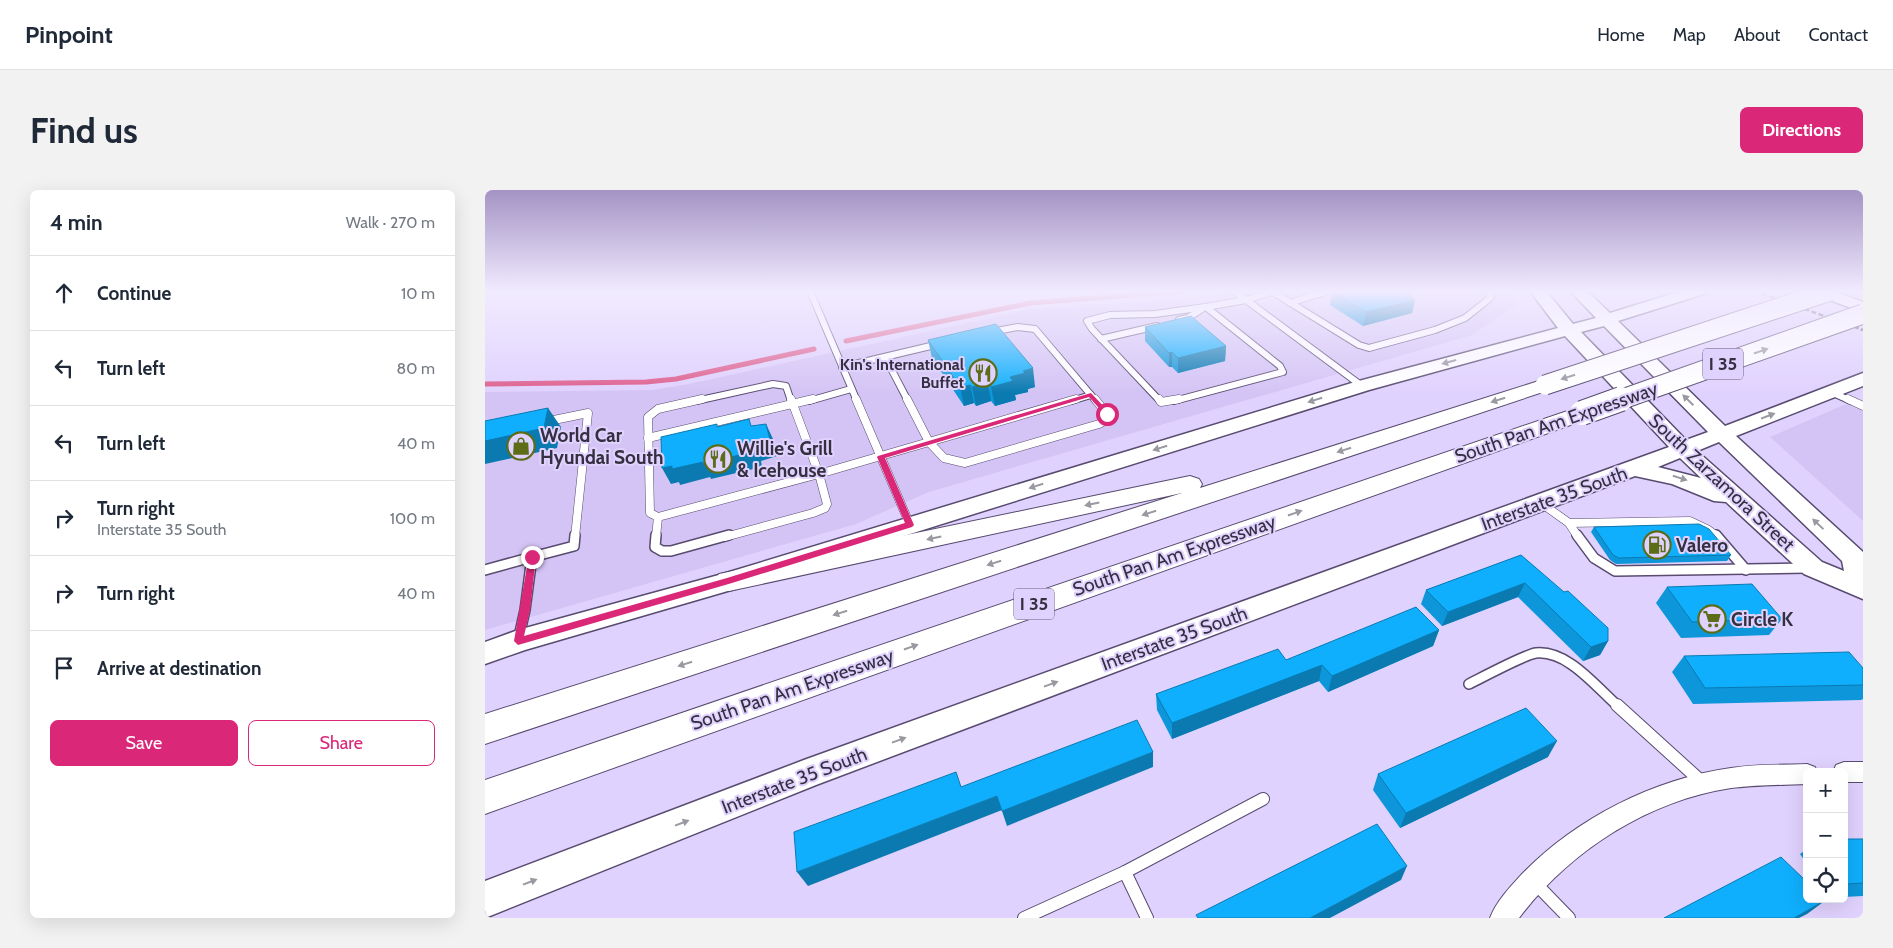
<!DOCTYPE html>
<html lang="en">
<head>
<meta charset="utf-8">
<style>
	:root { --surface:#fff; --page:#f2f2f3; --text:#1f2937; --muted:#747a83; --line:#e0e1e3; --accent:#db2777 }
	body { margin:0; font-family:Cabin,sans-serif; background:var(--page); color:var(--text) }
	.controls { position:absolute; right:15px; bottom:15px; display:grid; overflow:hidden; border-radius:8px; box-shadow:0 5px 20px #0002 }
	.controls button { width:45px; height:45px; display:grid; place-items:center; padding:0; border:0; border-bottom:1px solid var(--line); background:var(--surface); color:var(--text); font:25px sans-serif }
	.stop { position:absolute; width:15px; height:15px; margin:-11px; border:4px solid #db2777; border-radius:50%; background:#fff }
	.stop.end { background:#db2777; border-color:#fff; box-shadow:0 1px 5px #0008 }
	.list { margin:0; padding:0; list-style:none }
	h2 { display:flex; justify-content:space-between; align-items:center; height:65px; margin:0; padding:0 20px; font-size:21px }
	h2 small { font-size:16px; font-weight:400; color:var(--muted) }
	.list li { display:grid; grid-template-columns:32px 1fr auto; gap:15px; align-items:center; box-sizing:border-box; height:75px; padding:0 20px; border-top:1px solid var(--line) }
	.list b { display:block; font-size:19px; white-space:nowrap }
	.list p { margin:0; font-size:16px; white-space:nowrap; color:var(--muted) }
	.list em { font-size:16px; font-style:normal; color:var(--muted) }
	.actions { display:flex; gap:10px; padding:15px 20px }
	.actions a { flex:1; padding:11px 0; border:1px solid var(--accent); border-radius:8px; text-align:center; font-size:18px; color:var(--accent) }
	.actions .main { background:var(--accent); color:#fff }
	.icon { flex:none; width:28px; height:28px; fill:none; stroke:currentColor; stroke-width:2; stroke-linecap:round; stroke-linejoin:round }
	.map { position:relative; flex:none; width:1378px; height:728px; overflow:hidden; border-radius:8px }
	header { display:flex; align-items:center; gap:30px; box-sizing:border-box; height:70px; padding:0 25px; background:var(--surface); border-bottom:1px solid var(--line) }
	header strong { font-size:24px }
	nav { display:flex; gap:28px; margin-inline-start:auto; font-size:18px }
	.intro { display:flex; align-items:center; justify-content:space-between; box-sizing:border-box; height:120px; padding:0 30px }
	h1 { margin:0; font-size:35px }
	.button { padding:12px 22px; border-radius:8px; background:var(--accent); color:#fff; font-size:18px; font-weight:700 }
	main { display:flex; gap:30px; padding:0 30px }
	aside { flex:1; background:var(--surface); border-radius:8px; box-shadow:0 5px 20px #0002 }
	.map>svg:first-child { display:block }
	.built { fill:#d4c4f5 }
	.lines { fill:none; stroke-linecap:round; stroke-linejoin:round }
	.stream { stroke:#de618f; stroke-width:5 }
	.lane-far3-casing { stroke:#584b6f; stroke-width:8 }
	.lane-far2-casing { stroke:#584b6f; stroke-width:9 }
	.lane-far1-casing { stroke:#584b6f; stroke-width:12 }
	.lane-casing { stroke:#584b6f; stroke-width:14 }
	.street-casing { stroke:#584b6f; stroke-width:2 }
	.secondary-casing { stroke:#584b6f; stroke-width:3 }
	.highway-casing { stroke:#584b6f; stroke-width:2 }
	.lane-far3 { stroke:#fff; stroke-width:6 }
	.lane-far2 { stroke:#fff; stroke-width:8 }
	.lane-far1 { stroke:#fff; stroke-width:9 }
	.lane { stroke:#fff; stroke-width:12 }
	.street { fill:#fff; fill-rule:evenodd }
	.secondary { fill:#fff; fill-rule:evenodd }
	.highway { fill:#fff; fill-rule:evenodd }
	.rail { stroke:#575066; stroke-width:2.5; stroke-dasharray:5 2.5; stroke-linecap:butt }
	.highway-bridge-far1-casing { stroke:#584b6f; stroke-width:21; stroke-linecap:butt }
	.highway-bridge-casing { stroke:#584b6f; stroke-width:26; stroke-linecap:butt }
	.highway-bridge-far1 { stroke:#fff; stroke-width:19 }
	.highway-bridge { stroke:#fff; stroke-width:24 }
	.wall { fill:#0d96da }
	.shaded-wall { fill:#0a7ab1 }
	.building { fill:#0faffd; stroke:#0a7ab1 }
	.oneway { fill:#9a98a0 }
	.route { fill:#db2777 }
	.labels { text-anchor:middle; stroke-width:4; stroke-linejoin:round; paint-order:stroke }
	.far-poi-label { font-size:16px; font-weight:bold; fill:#353040; stroke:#e0d2fe; text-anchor:end }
	.shield { fill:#e0d2fe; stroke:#686179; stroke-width:1 }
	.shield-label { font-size:18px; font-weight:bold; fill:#353040 }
	.street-label { font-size:19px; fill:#353040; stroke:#e0d2fe }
	.poi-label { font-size:19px; font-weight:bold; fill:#353040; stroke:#e0d2fe; text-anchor:start }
</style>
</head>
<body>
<header>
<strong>Pinpoint</strong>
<nav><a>Home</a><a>Map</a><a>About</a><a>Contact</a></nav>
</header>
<div class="intro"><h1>Find us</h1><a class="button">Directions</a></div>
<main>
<aside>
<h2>4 min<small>Walk · 270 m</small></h2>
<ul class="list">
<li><svg class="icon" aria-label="ahead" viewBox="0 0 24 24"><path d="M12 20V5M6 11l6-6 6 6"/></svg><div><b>Continue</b></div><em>10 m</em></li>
<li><svg class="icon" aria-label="left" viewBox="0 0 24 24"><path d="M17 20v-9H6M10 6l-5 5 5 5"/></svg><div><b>Turn left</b></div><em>80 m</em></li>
<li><svg class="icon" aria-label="left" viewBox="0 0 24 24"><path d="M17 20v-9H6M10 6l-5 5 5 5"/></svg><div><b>Turn left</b></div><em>40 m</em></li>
<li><svg class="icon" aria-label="right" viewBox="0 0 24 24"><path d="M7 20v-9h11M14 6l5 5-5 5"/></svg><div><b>Turn right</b><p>Interstate 35 South</p></div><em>100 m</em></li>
<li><svg class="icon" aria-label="right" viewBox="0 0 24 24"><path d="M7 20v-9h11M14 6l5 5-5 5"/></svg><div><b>Turn right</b></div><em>40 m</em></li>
<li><svg class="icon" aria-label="arrive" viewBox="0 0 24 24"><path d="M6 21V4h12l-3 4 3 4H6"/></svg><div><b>Arrive at destination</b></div></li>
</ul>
<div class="actions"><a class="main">Save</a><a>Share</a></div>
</aside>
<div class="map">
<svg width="1378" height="728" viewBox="0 0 1378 728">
	<rect width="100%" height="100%" fill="#e0d2fe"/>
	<g class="built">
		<path d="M736,101H1024L1032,114L987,145L444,302L371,334L0,440V202L167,200L204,194L545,119L669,111L721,105Z"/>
		<path d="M1361,214L1378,221V331L1285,247Z"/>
	</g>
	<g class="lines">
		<g class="stream">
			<path d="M361,151L545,113L698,101"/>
			<path d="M0,194L161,192L191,189L329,159"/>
		</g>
		<g class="lane-far3-casing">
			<g id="lane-far3">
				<path d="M325,101L372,211"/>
				<path d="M749,101L877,196"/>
				<path d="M788,102L874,155L884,158L950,140L980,128L1004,109L1006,106L1003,101"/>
				<path d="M805,113L843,101"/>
				<path d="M721,117L761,110L790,101"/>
				<path d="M694,130L703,128L720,117"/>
				<path d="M506,142L533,137L550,139L611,211"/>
				<path d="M616,149L672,136"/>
				<path d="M400,167L423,211"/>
				<path d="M357,177L454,154"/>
				<path d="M1346,202L1366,211"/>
				<path d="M211,211L288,194L301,196L306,211"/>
				<path d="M324,211L366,199"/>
				<path d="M586,211L606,205"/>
				<path d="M675,211L607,139L602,131L625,125L670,124L720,117"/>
				<path d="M689,211L798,182L795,176L721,117"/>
			</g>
		</g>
		<g class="lane-far2-casing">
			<g id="lane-far2">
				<path d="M306,209L334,284"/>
				<path d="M371,209L425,335"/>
				<path d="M422,209L444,252L591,209"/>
				<path d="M674,209L676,212L694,209"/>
				<path d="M1363,209L1378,216"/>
				<path d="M59,232L103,223L90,347"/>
				<path d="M163,248L328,209"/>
				<path d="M334,284L444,252L459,268L480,273L614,234L621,230L622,224L610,209"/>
				<path d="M1056,313L1084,333L1205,331L1222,339L1233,347"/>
				<path d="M173,327L165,323L163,227L173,219L217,209"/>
				<path d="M173,327L334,284"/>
				<path d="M1084,333L1093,347"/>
				<path d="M171,347L173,327"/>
				<path d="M240,347L328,323L340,318L342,314L334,284"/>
			</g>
		</g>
		<g class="lane-far1-casing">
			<g id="lane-far1">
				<path d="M171,345L170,357L177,361H186L244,345"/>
				<path d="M1092,345L1109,368L1130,381L1323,378"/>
				<path d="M1231,345L1261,380"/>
				<path d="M0,380L47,367"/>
				<path d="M33,451L40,420L47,367L89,356L90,345"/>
				<path d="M984,494C996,488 1041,464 1051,463C1083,460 1111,497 1133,516"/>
			</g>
		</g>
		<g class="lane-casing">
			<g id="lane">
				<path d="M1132,515L1218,593"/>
				<path d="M640,682L662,728"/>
				<path d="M1050,693L1084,728"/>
				<path d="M539,728L640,682L778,609"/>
			</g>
		</g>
		<g class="street-casing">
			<g id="street">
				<path d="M1359,572H1378V592H1359V582H1348L1351,575Z"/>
				<path d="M1322,574L1330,577L1332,582H1322V594C1297,595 1271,595 1246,598C1162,611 1085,661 1034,728H1005C1011,712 1024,698 1036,685C1090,629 1168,589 1246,578C1271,574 1297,575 1322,574Z"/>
			</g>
		</g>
		<g class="secondary-casing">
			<g id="secondary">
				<path d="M1045,101H1061L1088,134L1111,128L1085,101H1102L1125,123L1196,101H1221L1219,104L1133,131L1240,236L1378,183V196L1251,246L1378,362V409L1319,384L1241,312L1229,311L1187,294L1150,286L331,595L0,728V691L319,570L1184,257L1080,146L884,200L253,398L40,460L0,474V452L33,440L241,383L870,192L1073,138ZM1119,136L1223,242L1201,250L1096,142ZM1234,252L1357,371L1359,381L1337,372L1212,261ZM1195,268L1216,288L1173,277Z"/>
				<path d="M1325,101H1348L1378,112V122L1327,104Z"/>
			</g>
		</g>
		<g class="highway-casing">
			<g id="highway">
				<path d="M1060,189L1067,191L1070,195L1067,199L0,554V524L697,303L244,401L234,398L230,391L234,384L705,286L714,289L717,294L715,298Z"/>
				<path d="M1097,216L1105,218L1108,223L1105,228L0,624V590Z"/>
			</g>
		</g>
		<use href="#lane-far3" class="lane-far3"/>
		<use href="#lane-far2" class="lane-far2"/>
		<use href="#lane-far1" class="lane-far1"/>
		<use href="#lane" class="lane"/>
		<use href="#street" class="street"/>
		<use href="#secondary" class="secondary"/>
		<use href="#highway" class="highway"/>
		<path class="rail" d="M1270,101L1378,140"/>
		<g class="highway-bridge-far1-casing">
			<g id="highway-bridge-far1">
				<path d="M1060,195L1345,101"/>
				<path d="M1132,211L1378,124"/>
			</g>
		</g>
		<g class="highway-bridge-casing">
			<path id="highway-bridge" d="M1097,223L1136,209"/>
		</g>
		<use href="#highway-bridge-far1" class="highway-bridge-far1"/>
		<use href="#highway-bridge" class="highway-bridge"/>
	</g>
	<g class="wall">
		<path d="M847,101L927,106V108L930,110L927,123L878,136L845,115Z"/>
		<path d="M660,137L741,156L740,171L693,183L687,177H684L660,151Z"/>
		<path d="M443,150L550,197L543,199V202L530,205L531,210L510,216L506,211L491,216L489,213L479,216L447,168Z"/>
		<path d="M1109,337L1246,365L1242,371L1131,374L1125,370L1106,342Z"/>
		<path d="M1036,365L1123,451L1115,465L1098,471L1033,407L957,436L936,414L941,400Z"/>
		<path d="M1182,397L1297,429L1284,445L1196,448L1171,413Z"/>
		<path d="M954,440L948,456L843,502L834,491L687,549L672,520L671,504L801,470Z"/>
		<path d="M1199,466L1378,478V509L1376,510L1208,514L1187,482Z"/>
		<path d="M1063,567L915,638L888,600L893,584Z"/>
		<path d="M1359,649H1378V706L1359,707Z"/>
		<path d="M1322,659V674L1315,664Z"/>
	</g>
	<g class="shaded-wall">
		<path d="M927,106L926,111L930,110L927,123L878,136L881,122Z"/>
		<path d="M741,156L740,171L693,183V168Z"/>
		<path d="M687,162V177H684V163Z"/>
		<path d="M548,178L550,197L543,199V202L530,205L531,210L510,216L506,197L525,187L538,181Z"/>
		<path d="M503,193L506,211L491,216L487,197Z"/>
		<path d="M485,195L489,213L479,216L475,197Z"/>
		<path d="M63,218L76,237L72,258L0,274V251Z"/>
		<path d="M281,234L288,249L292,266L276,271L277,277L226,289L225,287L195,295L194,292L186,294L177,278L269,255Z"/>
		<path d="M1040,393L1033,407L957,436L963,422Z"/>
		<path d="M954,440L948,456L843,502L847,486Z"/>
		<path d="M1123,451L1115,465L1098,471L1106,457Z"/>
		<path d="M837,475L834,491L687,549V533Z"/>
		<path d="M1072,551L1063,567L915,638L921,623Z"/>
		<path d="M668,562V577L522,636L517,621Z"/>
		<path d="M512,606L517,620L323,696L312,682Z"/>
		<path d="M922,676L916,690L845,728H825Z"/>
		<path d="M1341,710L1322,724L1314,728H1309Z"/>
	</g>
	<g class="building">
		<path d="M847,101H917L927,106L925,107L930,110L881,122Z"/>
		<path d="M706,126L741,156L693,168L687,162L684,163L660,137Z"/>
		<path d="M511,134L548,178L538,181L540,183L525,187L528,191L506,197L503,193L487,197L485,195L475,197L443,150Z"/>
		<path d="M63,218L59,238L0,251V231Z"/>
		<path d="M264,229L266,236L281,234L285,250L269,255L270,261L218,274V272L187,279V276L177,278L176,247L232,234V237Z"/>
		<path d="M1214,334L1224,339L1246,365L1134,368L1128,365L1109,337Z"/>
		<path d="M1036,365L1079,402L1083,401L1123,438V451L1106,457L1040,393L963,422L941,400Z"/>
		<path d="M1267,394L1297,429L1207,432L1182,397Z"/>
		<path d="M931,417L954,440L847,486L837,475L687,533L671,504L793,459L801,470Z"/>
		<path d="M1364,462L1378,478V495L1220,498L1199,466Z"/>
		<path d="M1041,518L1072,551L921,623L893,584Z"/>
		<path d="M652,530L668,562L517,621L512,606L312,682L309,642L471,582L476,597Z"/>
		<path d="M892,634L922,676L825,728H713L711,725Z"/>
		<path d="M1359,649H1378V693L1363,694L1359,688Z"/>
		<path d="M1296,667L1322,692V709H1340L1341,710L1309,728H1179Z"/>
	</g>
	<defs><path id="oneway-solid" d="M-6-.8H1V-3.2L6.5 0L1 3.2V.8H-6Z" transform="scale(1.25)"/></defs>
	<g class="oneway">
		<use href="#oneway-solid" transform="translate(1276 161) rotate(-19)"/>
		<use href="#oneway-solid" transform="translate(964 172) rotate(165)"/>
		<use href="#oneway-solid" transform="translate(1083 187) rotate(162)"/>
		<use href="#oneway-solid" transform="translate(830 210) rotate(163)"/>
		<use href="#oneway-solid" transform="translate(1013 210) rotate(162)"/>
		<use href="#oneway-solid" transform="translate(1203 210) rotate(-136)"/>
		<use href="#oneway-solid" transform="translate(1283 226) rotate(-21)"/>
		<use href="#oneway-solid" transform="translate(675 258) rotate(163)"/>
		<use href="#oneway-solid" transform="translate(859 260) rotate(162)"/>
		<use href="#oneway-solid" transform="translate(1195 288) rotate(17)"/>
		<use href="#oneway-solid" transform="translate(551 296) rotate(163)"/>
		<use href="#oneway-solid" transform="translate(607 314) rotate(168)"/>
		<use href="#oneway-solid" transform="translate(664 323) rotate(162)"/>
		<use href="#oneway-solid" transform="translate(810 323) rotate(-19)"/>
		<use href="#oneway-solid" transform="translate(1333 334) rotate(-137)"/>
		<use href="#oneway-solid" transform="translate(449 348) rotate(168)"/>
		<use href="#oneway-solid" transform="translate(509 373) rotate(162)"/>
		<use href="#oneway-solid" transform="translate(355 423) rotate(162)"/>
		<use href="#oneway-solid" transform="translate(426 457) rotate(-19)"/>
		<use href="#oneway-solid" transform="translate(200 474) rotate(162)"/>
		<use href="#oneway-solid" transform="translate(566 494) rotate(-20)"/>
		<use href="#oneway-solid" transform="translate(414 550) rotate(-20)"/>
		<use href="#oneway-solid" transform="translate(197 633) rotate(-21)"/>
		<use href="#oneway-solid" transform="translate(45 692) rotate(-21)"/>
	</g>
	<linearGradient id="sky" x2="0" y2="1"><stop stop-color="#a493c4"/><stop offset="0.5" stop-color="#f1ebff"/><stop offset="1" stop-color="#f1ebff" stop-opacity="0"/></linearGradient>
	<rect width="1378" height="203" fill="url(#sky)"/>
	<path class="route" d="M606,203L624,222V225H620L604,207L400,268L429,335L427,337L247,393L33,455L29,451L44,365H47L51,367L45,420L39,446L242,388L420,333L392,267L393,266Z"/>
	<defs>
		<g id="restaurant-ring" transform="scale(1.4375)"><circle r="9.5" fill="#e0d2fe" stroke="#5c6c17" stroke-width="1.5"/><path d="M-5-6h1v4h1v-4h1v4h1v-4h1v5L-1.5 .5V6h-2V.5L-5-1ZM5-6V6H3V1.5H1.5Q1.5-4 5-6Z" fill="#5c6c17"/></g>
		<g id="shop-ring" transform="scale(1.4375)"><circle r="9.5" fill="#e0d2fe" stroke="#5c6c17" stroke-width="1.5"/><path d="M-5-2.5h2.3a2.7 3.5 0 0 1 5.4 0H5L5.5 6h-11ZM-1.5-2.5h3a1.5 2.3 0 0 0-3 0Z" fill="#5c6c17"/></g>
		<g id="fuel-ring" transform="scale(1.4375)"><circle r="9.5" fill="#e0d2fe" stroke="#5c6c17" stroke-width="1.5"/><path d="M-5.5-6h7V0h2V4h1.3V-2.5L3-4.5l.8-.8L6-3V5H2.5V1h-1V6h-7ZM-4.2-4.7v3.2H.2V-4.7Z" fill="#5c6c17"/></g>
		<g id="supermarket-ring" transform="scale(1.4375)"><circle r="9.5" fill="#e0d2fe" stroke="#5c6c17" stroke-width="1.5"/><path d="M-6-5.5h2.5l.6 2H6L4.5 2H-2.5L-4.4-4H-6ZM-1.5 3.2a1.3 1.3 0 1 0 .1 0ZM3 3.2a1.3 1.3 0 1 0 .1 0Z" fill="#5c6c17"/></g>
	</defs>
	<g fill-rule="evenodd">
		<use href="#restaurant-ring" x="498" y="183"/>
		<use href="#shop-ring" x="36" y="256"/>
		<use href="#restaurant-ring" x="233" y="269"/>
		<use href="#fuel-ring" x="1172" y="355"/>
		<use href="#supermarket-ring" x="1227" y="429"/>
	</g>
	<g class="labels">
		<g class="far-poi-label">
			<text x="479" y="180">Kin's International<tspan x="479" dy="18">Buffet</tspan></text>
		</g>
		<g class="shield">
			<rect x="1218" y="158.5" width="40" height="31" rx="4"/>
			<rect x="529" y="398.5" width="40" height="31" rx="4"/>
		</g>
		<g class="shield-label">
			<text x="1238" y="180">I 35</text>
			<text x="549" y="420">I 35</text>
		</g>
		<g class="street-label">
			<text transform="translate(1071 232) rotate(-19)" y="7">South Pan Am Expressway</text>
			<text transform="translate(1237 292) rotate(43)" y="7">South Zarzamora Street</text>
			<text transform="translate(1069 308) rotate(-20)" y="7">Interstate 35 South</text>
			<text transform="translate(689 365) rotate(-19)" y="7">South Pan Am Expressway</text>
			<text transform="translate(689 448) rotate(-20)" y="7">Interstate 35 South</text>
			<text transform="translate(307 499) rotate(-19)" y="7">South Pan Am Expressway</text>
			<text transform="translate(309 590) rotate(-21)" y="7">Interstate 35 South</text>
		</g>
		<g class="poi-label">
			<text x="55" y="252">World Car<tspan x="55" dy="22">Hyundai South</tspan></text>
			<text x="252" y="265">Willie's Grill<tspan x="252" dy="22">&amp; Icehouse</tspan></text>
			<text x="1191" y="362">Valero</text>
			<text x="1246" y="436">Circle K</text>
		</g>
	</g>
</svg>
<div class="controls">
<button>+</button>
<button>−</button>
<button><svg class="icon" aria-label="locate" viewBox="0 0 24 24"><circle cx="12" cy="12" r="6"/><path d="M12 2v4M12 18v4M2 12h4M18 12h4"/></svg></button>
</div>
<div class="stop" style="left:622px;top:224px"></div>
<div class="stop end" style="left:47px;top:367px"></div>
</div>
</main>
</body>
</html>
